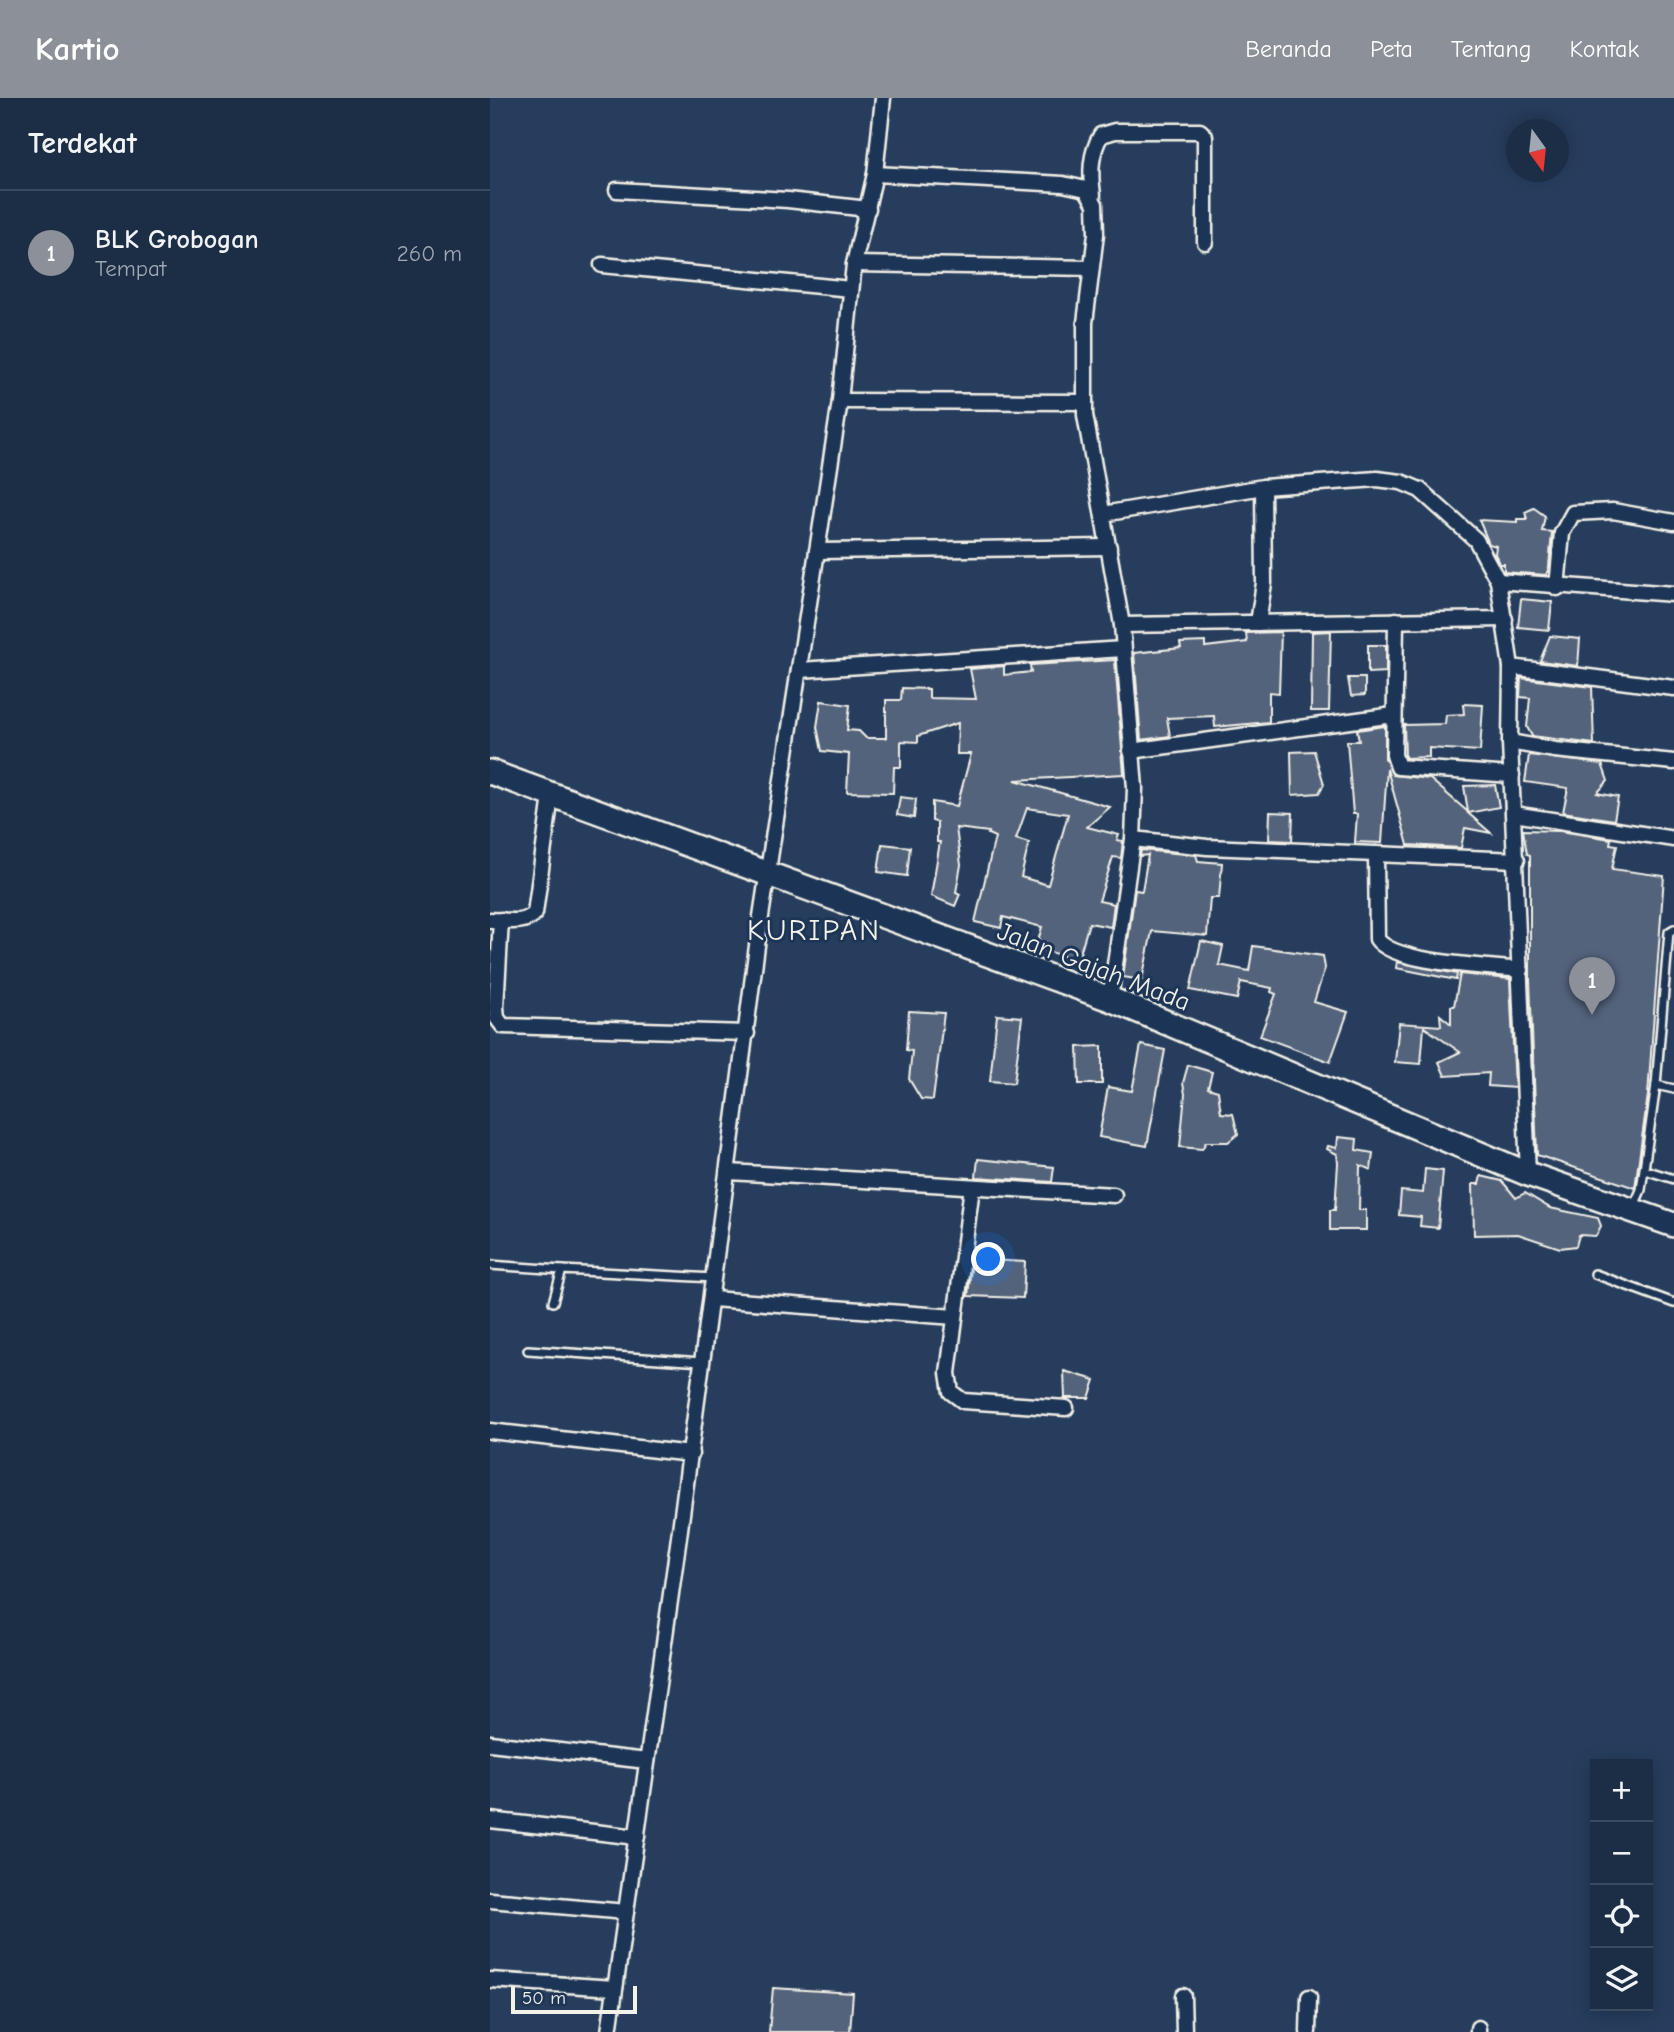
<!DOCTYPE html>
<html lang="id">
<head>
<meta charset="utf-8">
<style>
	:root { --surface:#1c2e46; --page:#25364d; --text:#f1f3f6; --muted:#a0a8b3; --line:#3a4a5f; --accent:#8c9099 }
	body { margin:0; font-family:"Comic Neue",sans-serif; background:var(--page); color:var(--text) }
	.controls { position:absolute; right:21px; bottom:21px; display:grid; overflow:hidden; border-radius:0px; box-shadow:0 4px 18px #0003 }
	.controls button { width:63px; height:63px; display:grid; place-items:center; padding:0; border:0; border-bottom:2px solid var(--line); background:var(--surface); color:var(--text); font:35px sans-serif }
	.compass { position:absolute; left:1016px; top:21px; width:63px; height:63px; border-radius:50%; background:var(--surface); box-shadow:0 4px 18px #0003; rotate:165deg }
	.scale { position:absolute; left:21px; bottom:18px; width:126px; box-sizing:border-box; padding-left:7px; border:4px solid #f4f1e8; border-top:0; font-size:19px; line-height:24px; white-space:nowrap; color:#f4f1e8; -webkit-text-stroke:5px #1d3557; paint-order:stroke }
	.you { position:absolute; left:499px; top:1162px; width:24px; height:24px; margin:-18px; border:5px solid #fff; border-radius:50%; background:#1a73e8; box-shadow:0 0 0 10px #1a73e833 }
	.badge { display:grid; place-items:center; width:46px; height:46px; border-radius:50%; background:var(--accent); color:#fff; font-size:23px; font-weight:700 }
	.pin { position:absolute; translate:-50% -58px; filter:drop-shadow(0 2px 4px #0008) }
	.pin::after { content:''; position:absolute; top:37px; width:24px; height:21px; background:inherit; clip-path:polygon(0 0,100% 0,50% 100%) }
	.list { margin:0; padding:0; list-style:none }
	h2 { display:flex; justify-content:space-between; align-items:center; height:91px; margin:0; padding:0 28px; font-size:30px }
	h2 small { font-size:23px; font-weight:400; color:var(--muted) }
	.list li { display:grid; grid-template-columns:46px 1fr auto; gap:21px; align-items:center; box-sizing:border-box; height:126px; padding:0 28px; border-top:2px solid var(--line) }
	.list b { display:block; font-size:26px; white-space:nowrap }
	.list p { margin:0; font-size:23px; white-space:nowrap; color:var(--muted) }
	.list em { font-size:23px; font-style:normal; color:var(--muted) }
	.icon { flex:none; width:38px; height:38px; fill:none; stroke:currentColor; stroke-width:2; stroke-linecap:round; stroke-linejoin:round }
	.map { position:relative; flex:none; width:1184px; height:1934px; overflow:hidden }
	header { display:flex; align-items:center; gap:42px; box-sizing:border-box; height:98px; padding:0 35px; background:var(--accent); color:#fff }
	header strong { font-size:33px }
	nav { display:flex; gap:38px; margin-inline-start:auto; font-size:24px }
	main { display:flex }
	aside { flex:1; background:var(--surface) }
	.map>svg:first-child { display:block }
	.building { fill:#52647b; stroke:#f4f1e8; stroke-width:2; fill-rule:evenodd }
	.lines { fill:none; stroke-linecap:round; stroke-linejoin:round }
	.service-casing { stroke:#f4f1e8; stroke-width:12 }
	.minor-casing { stroke:#f4f1e8; stroke-width:19 }
	.primary-casing { stroke:#f4f1e8; stroke-width:28 }
	.service { stroke:#1d3557; stroke-width:7 }
	.minor { stroke:#1d3557; stroke-width:14 }
	.primary { stroke:#1d3557; stroke-width:23 }
	.labels { text-anchor:middle; stroke-width:6; stroke-linejoin:round; paint-order:stroke }
	.street-label { font-size:26px; fill:#f4f1e8; stroke:#1d3557 }
	.quarter-label { font-size:30px; letter-spacing:2px; fill:#f4f1e8; stroke:#1d3557 }
</style>
</head>
<body>
<header>
<strong>Kartio</strong>
<nav><a>Beranda</a><a>Peta</a><a>Tentang</a><a>Kontak</a></nav>
</header>
<main>
<aside>
<h2>Terdekat<small></small></h2>
<ul class="list">
<li><span class="badge">1</span><div><b>BLK Grobogan</b><p>Tempat</p></div><em>260 m</em></li>
</ul>
</aside>
<div class="map">
<svg width="1184" height="1934" viewBox="0 0 1184 1934">
	<rect width="100%" height="100%" fill="#263d5d"/>
	<filter id="ink" filterUnits="userSpaceOnUse"><feTurbulence type="fractalNoise" baseFrequency=".0143" numOctaves="2"/><feDisplacementMap in="SourceGraphic" scale="14" xChannelSelector="R" yChannelSelector="G"/><feConvolveMatrix kernelMatrix="1 2 1 2 8 2 1 2 1" color-interpolation-filters="sRGB"/></filter>
	<g filter="url(#ink)">
		<g class="building">
			<path d="M1044,410L1055,418L1052,433L1062,434L1059,469L1056,477L1014,474V466H1010L1005,456L1006,448L999,446L989,422L1027,424V421H1037L1035,414Z"/>
			<path d="M1031,501L1062,504L1059,532L1028,529Z"/>
			<path d="M841,533L839,613H821L822,534Z"/>
			<path d="M791,534L789,595L779,594V624L725,629L724,618L677,620L680,638L651,642L644,555L691,550L690,545L715,544V549L757,544L756,535Z"/>
			<path d="M1060,538L1090,541L1088,568L1050,563Z"/>
			<path d="M878,547H896V574L878,575Z"/>
			<path d="M625,562L634,676L525,682L620,709L597,729L629,737L627,742L633,743L631,760L623,759L609,803L624,806L621,829L599,825L588,862L546,850L552,829L513,819L511,830L485,824L505,739L498,736L499,734L466,730L471,767L466,794L470,796L465,808L441,798L450,744H447V724L442,723V704L467,708L481,656H467L468,625L428,638V644L411,643V669H404L403,695L357,694L359,656L332,653L327,629L331,603L360,607L357,632L369,633L376,640H396V602H411L412,590L439,591V600L486,601L480,571L514,568V577L541,574L540,567ZM537,710L578,716L558,787L531,779L539,745L526,741Z"/>
			<path d="M858,580H875V597L861,598Z"/>
			<path d="M1031,580L1102,589L1104,646L1042,638L1037,629L1040,600L1030,599Z"/>
			<path d="M973,606L993,607L990,653L939,650V659L915,660L914,627L955,626L956,617L974,616Z"/>
			<path d="M895,628V660L903,677L940,681L978,714L974,688L1005,687L1009,709L978,715L1001,735L975,730L971,750L918,747L897,671L892,745L865,744L867,716H863L857,643H869L867,632Z"/>
			<path d="M824,653L834,686L829,695L802,697L801,654Z"/>
			<path d="M1039,657L1112,666L1118,683L1107,695L1128,699L1124,722L1073,714L1078,690L1035,684Z"/>
			<path d="M410,699L426,701L424,720L407,717Z"/>
			<path d="M780,714L803,715L802,743L779,742Z"/>
			<path d="M1033,732L1070,733L1121,741L1120,746L1127,747L1122,771L1174,778L1158,997L1145,1090L1047,1057L1040,883V757L1037,756Z"/>
			<path d="M392,746L420,749L417,778L388,774Z"/>
			<path d="M651,752L706,757L708,763L732,765L729,800H720L717,838L662,833L652,882L633,879L645,792L652,793L658,757L650,758Z"/>
			<path d="M711,843L733,848L729,867L759,873L763,848L833,858L835,870L824,904L858,914L840,964L770,938L786,896L781,894L782,890L751,884L747,901L700,892Z"/>
			<path d="M907,864L967,876L966,882L906,870Z"/>
			<path d="M970,876L1020,881L1025,990L998,988L999,975L955,978L949,964L970,954L934,929L931,966L905,964L909,925L951,928L950,917L961,926V908H964Z"/>
			<path d="M419,913L454,915L443,1002L431,1001L419,981L422,953L416,952Z"/>
			<path d="M507,917L532,919L524,985L500,983Z"/>
			<path d="M651,947L675,952L657,1048L609,1039L618,989L642,993Z"/>
			<path d="M612,948V986H589L588,949Z"/>
			<path d="M698,967L722,974L718,990L728,993L731,1015L743,1016L748,1036L738,1044H716L712,1051L690,1049L695,996L693,985Z"/>
			<path d="M848,1039L867,1041L866,1052L883,1055L881,1072L870,1067L869,1112H876V1132H840V1112H845L848,1065L847,1056L837,1051L838,1048L847,1050Z"/>
			<path d="M488,1061L564,1069L562,1084L486,1079Z"/>
			<path d="M935,1071L953,1073L948,1130L930,1128L931,1119L909,1117L911,1093L933,1095Z"/>
			<path d="M991,1078L1012,1083L1026,1100L1035,1095L1060,1110L1108,1120L1111,1128L1106,1138L1089,1137L1086,1148L1070,1150L1028,1136L984,1137L983,1086H989Z"/>
			<path d="M482,1161L535,1164L533,1200L478,1198Z"/>
			<path d="M574,1273L605,1282L599,1300H575Z"/>
			<path d="M283,1890L363,1895L360,1934H279Z"/>
		</g>
		<g class="lines">
			<g class="service-casing">
				<g id="service">
					<path d="M1166,987L1179,834L1184,831"/>
					<path d="M1155,1072L1184,1081"/>
					<path d="M1144,1108L1151,1092L1166,987L1184,991"/>
					<path d="M0,1167L72,1172"/>
					<path d="M1105,1176L1184,1205"/>
					<path d="M63,1204L72,1172L224,1180"/>
					<path d="M38,1252L212,1264"/>
				</g>
			</g>
			<g class="minor-casing">
				<g id="minor">
					<path d="M385,76L573,86L596,91L605,106L606,136L595,225V317L632,527L645,690L643,741L620,901"/>
					<path d="M127,92L298,102L378,111"/>
					<path d="M603,97C600,75 600,56 611,37L625,33H710L715,38V144"/>
					<path d="M364,166L601,170"/>
					<path d="M112,167L361,191"/>
					<path d="M350,303L595,304"/>
					<path d="M613,416L773,389L887,381L911,384L930,392L986,442L1008,483L1021,569L1020,644L1038,1076"/>
					<path d="M327,453L619,449"/>
					<path d="M1008,483L1184,496"/>
					<path d="M1067,490L1072,435L1083,415L1123,413L1184,424"/>
					<path d="M906,522L904,657L908,669L1022,677"/>
					<path d="M768,525L774,485L773,389"/>
					<path d="M632,527L1015,521"/>
					<path d="M1021,569L1184,590"/>
					<path d="M310,572L633,551"/>
					<path d="M1020,644L1065,652L1184,664"/>
					<path d="M641,653L904,617"/>
					<path d="M1024,716L1184,741"/>
					<path d="M643,741L717,749L1027,762"/>
					<path d="M886,756L887,841C904,866 999,868 1031,872"/>
					<path d="M0,822C14,822 35,827 45,815L61,698"/>
					<path d="M11,822L6,909L7,920L13,928L257,935"/>
					<path d="M239,1074L624,1097"/>
					<path d="M482,1089L458,1275L461,1294L473,1303L576,1310"/>
					<path d="M222,1201L465,1219"/>
					<path d="M0,1333L201,1356"/>
					<path d="M0,1645L157,1663"/>
					<path d="M0,1722L147,1739"/>
					<path d="M0,1802L136,1814"/>
					<path d="M0,1882L125,1890"/>
					<path d="M693,1898L694,1934"/>
					<path d="M988,1930V1934"/>
					<path d="M119,1934L189,1439L270,825L350,303L364,166L385,76L393,0"/>
					<path d="M818,1934L819,1899"/>
				</g>
			</g>
			<g class="primary-casing">
				<path id="primary" d="M0,674L620,901L1038,1076L1184,1127"/>
			</g>
			<use href="#service" class="service"/>
			<use href="#minor" class="minor"/>
			<use href="#primary" class="primary"/>
		</g>
	</g>
	<g class="labels">
		<g class="street-label">
			<text transform="translate(604 868) rotate(21)" y="9">Jalan Gajah Mada</text>
		</g>
		<g class="quarter-label">
			<text x="324" y="842">KURIPAN</text>
		</g>
	</g>
</svg>
<div class="controls">
<button>+</button>
<button>−</button>
<button><svg class="icon" aria-label="locate" viewBox="0 0 24 24"><circle cx="12" cy="12" r="6"/><path d="M12 2v4M12 18v4M2 12h4M18 12h4"/></svg></button>
<button><svg class="icon" aria-label="layers" viewBox="0 0 24 24"><path d="M12 4l9 5-9 5-9-5zM3 14l9 5 9-5"/></svg></button>
</div>
<svg class="compass" viewBox="-18 -18 36 36"><path d="M0-13l5 13h-10z" fill="#e53935"/><path d="M0 13l5-13h-10z" fill="#a0a8b3"/></svg>
<div class="scale">50 m</div>
<div class="you"></div>
<div class="pin badge" style="left:1102px;top:917px">1</div>
</div>
</main>
</body>
</html>
